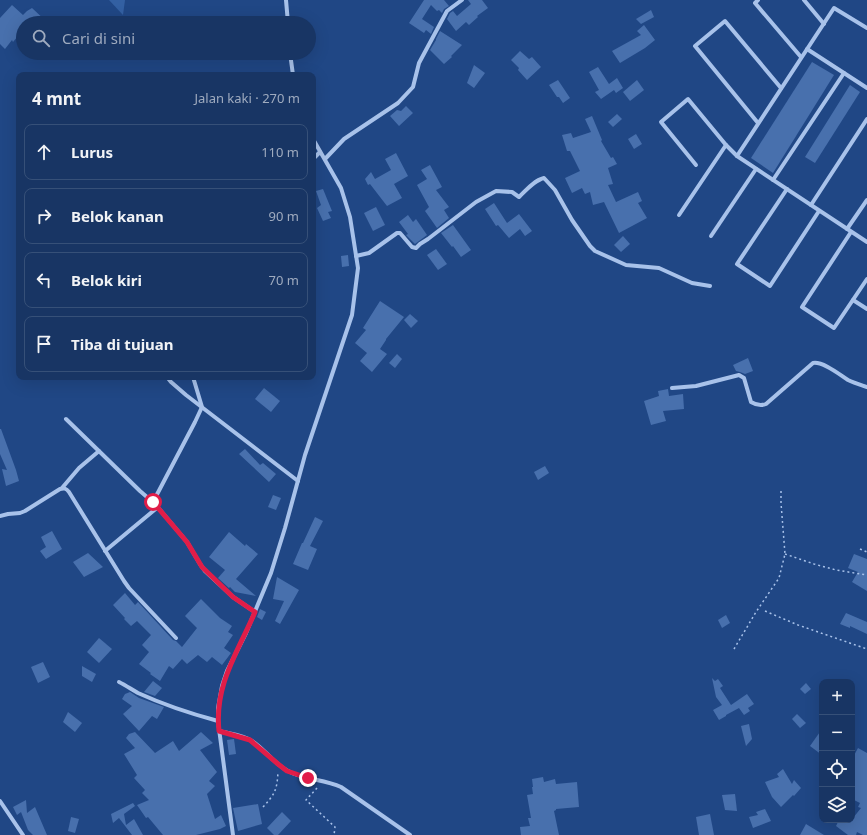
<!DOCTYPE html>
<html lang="id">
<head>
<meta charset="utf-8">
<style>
	:root { --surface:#183564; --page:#213d6a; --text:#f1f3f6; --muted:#9fabbf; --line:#365078 }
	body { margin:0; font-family:"Noto Sans",sans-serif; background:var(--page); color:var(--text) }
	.controls { position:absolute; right:12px; bottom:12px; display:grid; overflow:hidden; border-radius:8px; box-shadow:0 4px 16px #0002 }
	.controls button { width:36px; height:36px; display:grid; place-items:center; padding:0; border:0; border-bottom:1px solid var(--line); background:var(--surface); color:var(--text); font:20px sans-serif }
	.stop { position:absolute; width:12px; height:12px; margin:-9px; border:3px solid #e11d48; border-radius:50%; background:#fff }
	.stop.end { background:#e11d48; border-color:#fff; box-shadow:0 1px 4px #0008 }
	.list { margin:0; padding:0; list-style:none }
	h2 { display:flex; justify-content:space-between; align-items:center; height:52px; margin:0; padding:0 16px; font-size:17px }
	h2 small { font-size:13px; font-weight:400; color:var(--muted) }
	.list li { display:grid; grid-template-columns:26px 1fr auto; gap:12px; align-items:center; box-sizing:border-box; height:56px; margin:0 8px 8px; padding:0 8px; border:1px solid var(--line); border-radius:8px }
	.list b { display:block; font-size:15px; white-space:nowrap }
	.list em { font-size:13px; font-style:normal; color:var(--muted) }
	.icon { flex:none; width:22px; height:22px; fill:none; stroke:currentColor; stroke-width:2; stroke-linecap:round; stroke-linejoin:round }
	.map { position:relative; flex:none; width:867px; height:835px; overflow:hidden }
	.search { position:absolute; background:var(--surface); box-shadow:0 4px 16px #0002; left:16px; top:16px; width:300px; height:44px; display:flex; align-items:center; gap:10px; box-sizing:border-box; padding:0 14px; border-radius:22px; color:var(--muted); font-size:15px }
	.panel { position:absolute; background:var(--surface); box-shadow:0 4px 16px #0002; left:16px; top:72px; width:300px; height:308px; border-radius:8px }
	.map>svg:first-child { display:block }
	.green { fill:#3360a2 }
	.building { fill:#4870ad }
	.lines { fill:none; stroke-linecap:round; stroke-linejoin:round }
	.path { stroke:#a8c2ea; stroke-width:1.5; stroke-dasharray:2 3; stroke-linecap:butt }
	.street { stroke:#a8c2ea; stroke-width:4 }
	.route { stroke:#e11d48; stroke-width:5 }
</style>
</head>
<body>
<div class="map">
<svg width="867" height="835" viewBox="0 0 867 835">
	<rect width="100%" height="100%" fill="#204785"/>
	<path class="green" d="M109,0H125L123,15Z"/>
	<g class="building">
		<path d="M424,0H444L449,6L444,9L442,13L439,10L437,11L431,5L422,19L434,27L431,34L426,30L424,33L409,23Z"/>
		<path d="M468,0H482L488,8L477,16L478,17L469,25L466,22L456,31L447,19L450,13L453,11L457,16L471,4Z"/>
		<path d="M12,5L23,15L27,11L32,8L48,23H23V30L13,42L12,40L5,49L0,44V18Z"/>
		<path d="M651,10L654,17L641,24L636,19Z"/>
		<path d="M644,25L655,40L645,48L620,63L612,51L641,35L637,31Z"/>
		<path d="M440,31L462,45L451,56L452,57L444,64L430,50L436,40V39Z"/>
		<path d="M520,51L529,59L532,57L541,67L527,80L518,70L519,68L511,60Z"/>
		<path d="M812,62L834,75L773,173L751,158Z"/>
		<path d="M474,65L485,73L474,88L467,83Z"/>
		<path d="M598,67L609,84L617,78L623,88L616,93L614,90L601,99L595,92L599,90L589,72Z"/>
		<path d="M558,80L570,98L563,103L559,97H557L549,85Z"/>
		<path d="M637,80L644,90L630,101L623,92Z"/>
		<path d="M850,85L860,92L815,163L805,157Z"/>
		<path d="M406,106L413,113L399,126L390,116L397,110L401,111Z"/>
		<path d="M617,114L622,119L613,127L608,122Z"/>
		<path d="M592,116L602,140L601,141L611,158L613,157L617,164L608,168L613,184L608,185L616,202L638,192L642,201L638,203L647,218L619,233L604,202L593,205L590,192L585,194L582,188L572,193L565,178L580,171L570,151H567L562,135L571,133L573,138L591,132L585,119Z"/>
		<path d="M636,134L642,144L634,149L628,139Z"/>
		<path d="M396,153L408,176L394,184L402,198L387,206L370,184L368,185L365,179L371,172L375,179L391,170L385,159Z"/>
		<path d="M430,165L442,187L436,190L449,207L444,210L449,218L437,228L425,211L429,207L417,185L427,179L421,170Z"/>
		<path d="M323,189L332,211L328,212L331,218L323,221L317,208L321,205L316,191Z"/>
		<path d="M494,203L507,223L519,214L532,231L525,236L520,229L509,238L498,225L496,226L485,209Z"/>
		<path d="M376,207L385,225L373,231L364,213Z"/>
		<path d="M408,215L413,222L416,219L427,235L415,244L406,235L408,234L399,222Z"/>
		<path d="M453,225L471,250L461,257L453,246L452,247L441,233Z"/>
		<path d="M623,236L630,244L621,252L614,245Z"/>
		<path d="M436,249L447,264L438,270L427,255Z"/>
		<path d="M348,255L349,266L342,267L341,256Z"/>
		<path d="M380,301L404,317L386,339V340L380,349L387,354L372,372L360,361L367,353L355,343L366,330L363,328Z"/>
		<path d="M410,314L418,321L411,328L404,320Z"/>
		<path d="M397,354L402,359L395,368L389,363Z"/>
		<path d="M748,358L753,371L745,374L740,372L736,371L733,365Z"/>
		<path d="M264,388L280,401L271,412L255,399Z"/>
		<path d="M668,389L669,396L683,394L684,409L663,411L666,421L651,425L644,401L659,396L658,391Z"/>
		<path d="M0,429H1L16,470L19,481L6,486L2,469L7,470L0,454Z"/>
		<path d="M245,449L260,465L263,463L276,474L269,482L239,454Z"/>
		<path d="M545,466L549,473L538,480L534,472Z"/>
		<path d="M273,495L281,498L276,510L268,507Z"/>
		<path d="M315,517L323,521L310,546L317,549L308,570L293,564L302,543H303Z"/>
		<path d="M52,531L62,549L46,559L40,551L46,547L41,537Z"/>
		<path d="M229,532L245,546L246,544L258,554L236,579L256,596L235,592L230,587L229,588L218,578L225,570L209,557Z"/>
		<path d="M88,553L103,567L84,577L73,562Z"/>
		<path d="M854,554L867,559V591L852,582L858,572L848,568Z"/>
		<path d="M277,577L299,590L280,624L275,621L284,601L273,599Z"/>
		<path d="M125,593L135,605L138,602L173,640L176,641L182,647L197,628L185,616L201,599L220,618L232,626L228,632L233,635L224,648L231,653L222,665L212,657L207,662L198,655L187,664L182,659L173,669L169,666L160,681L150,674L151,673L139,664L149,652L142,645L151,635L137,621L131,626L124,619L125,618L113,605Z"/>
		<path d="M260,609L266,612L262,620L257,617Z"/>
		<path d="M846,613L867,622V634L850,626V628L840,624Z"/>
		<path d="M726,615L730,623L722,628L718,620Z"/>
		<path d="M99,638L112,649L99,663L87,652Z"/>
		<path d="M43,662L50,677L38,683L31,667Z"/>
		<path d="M82,666L96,674L92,682L82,676Z"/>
		<path d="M712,678L715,681L718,679L723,686L720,688L731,705L747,694L754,704L748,708L750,711L744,715L739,708L726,715V716L719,720L713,710L722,705L716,697Z"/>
		<path d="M153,681L162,688L155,696L144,692Z"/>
		<path d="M806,683L811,689L805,694L800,689Z"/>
		<path d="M130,692L139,698L164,707L157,719L152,716L139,731L123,714L132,706L122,699L125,694Z"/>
		<path d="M68,712L82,723L75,732L63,722Z"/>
		<path d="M797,714L806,723L800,728L792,719Z"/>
		<path d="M749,724L752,739L746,746L741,726Z"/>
		<path d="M822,729V755L810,746Z"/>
		<path d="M135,732L155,753L173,741L179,751L201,732L213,743L200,750L217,772L209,781L215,786L207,794L215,819L221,815L226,826L220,829L196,835H163L148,817L146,818L137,805L149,800L142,793L145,790L134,778L137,775L124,754L135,748L126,738L129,734Z"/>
		<path d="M234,739L236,754L229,755L227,740Z"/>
		<path d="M858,748L867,753V835H863L857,832L856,835H848L836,826L839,820H843L849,823L861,808L858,807L860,803L852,799V759Z"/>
		<path d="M783,769L792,784L794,780L801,788L794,796L793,795L781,807L772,797L765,782L779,777L777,774Z"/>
		<path d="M543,777L544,782L555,779L556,784L577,782L579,807L556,809V810L554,811L559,835H521L520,827L530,826L528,818H531L527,795L533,794L532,787H533L532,779Z"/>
		<path d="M735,794L737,811L725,810L722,795Z"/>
		<path d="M26,800L27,813L35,807L47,835H33L28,830L21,812L17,815L13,807Z"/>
		<path d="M133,803L135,806L124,814L126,825L134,819L143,835H132L119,818L113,823L111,814Z"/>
		<path d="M258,804L262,824L238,831L233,808Z"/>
		<path d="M765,809L771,821L753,828L749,817L758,815L756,812Z"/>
		<path d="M282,812L291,821L278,835H274L267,828Z"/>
		<path d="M710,814L714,835H699L696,817Z"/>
		<path d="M71,817L79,819L75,833L68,831Z"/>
		<path d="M806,824L824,835H800Z"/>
	</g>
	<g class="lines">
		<g class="path">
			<path d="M860,549L867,552"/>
			<path d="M785,554L814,564L836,570L867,575"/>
			<path d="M765,611L798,625L867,649"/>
			<path d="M734,649L756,612L779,578L785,554L781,503V491"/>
			<path d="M317,788L306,800L335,827L334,835"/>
			<path d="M263,807C275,794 277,790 278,772"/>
		</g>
		<g class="street">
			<path d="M286,0L288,23"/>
			<path d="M758,0L755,3L801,57"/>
			<path d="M804,0L824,24"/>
			<path d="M867,28L834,8L737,156L867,242"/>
			<path d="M807,49L867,88"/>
			<path d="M290,53L293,75"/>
			<path d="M758,123L695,46L725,21L781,88"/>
			<path d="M313,159L320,152"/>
			<path d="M325,159L344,139L398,103L413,87L419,63L447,11L462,0"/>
			<path d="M696,165L661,122L688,99L726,145L737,156"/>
			<path d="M773,180L844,73"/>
			<path d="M787,189L737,264L770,286L819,211"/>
			<path d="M811,205L867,119"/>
			<path d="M679,215L726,145"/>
			<path d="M847,229L867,200"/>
			<path d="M851,232L802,307L834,328L867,279"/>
			<path d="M711,236L756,169"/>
			<path d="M356,256L369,253L397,233H400L412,247L416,248L420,244L428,239L476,202L496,191L512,192L519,197C526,190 535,180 544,178L555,190L572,220L590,246L595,251L626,265L659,268L692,283L710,286"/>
			<path d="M853,300L867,309"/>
			<path d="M167,377L171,382L186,395L298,481"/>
			<path d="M672,388L696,386L739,375L744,378L751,402C756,405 761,406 766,404L813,363C823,361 840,375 848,380C854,383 861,385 867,387"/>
			<path d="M66,419L140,491L155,504L187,542L200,564L205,571L233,597L255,612"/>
			<path d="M62,488L79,468L99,451"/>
			<path d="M153,502L195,422L202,407L193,377"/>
			<path d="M0,516L8,514L20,513L25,511L60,489C64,488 66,488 69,492L124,581L129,588L176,638"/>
			<path d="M105,551L158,507"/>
			<path d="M119,682C125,685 131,689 138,693C162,704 192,714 218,721"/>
			<path d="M219,731C230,734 243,735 252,741C265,749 274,764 288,771C304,780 324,779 341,787L410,835"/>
			<path d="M0,801L23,835"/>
			<path d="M233,835L218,721V708L222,686L227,671L246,633L271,573L285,528L305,455L352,315L358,268L350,217L341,188L313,139"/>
		</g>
	</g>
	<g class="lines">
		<path class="route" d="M153,502L187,542L202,567L233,597L255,612C238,652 214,685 219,731L250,740L278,764L287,771L308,778"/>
	</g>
</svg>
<div class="controls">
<button>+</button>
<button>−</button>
<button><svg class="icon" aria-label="locate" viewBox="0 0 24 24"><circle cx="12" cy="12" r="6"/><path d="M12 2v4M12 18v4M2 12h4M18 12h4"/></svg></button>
<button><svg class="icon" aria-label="layers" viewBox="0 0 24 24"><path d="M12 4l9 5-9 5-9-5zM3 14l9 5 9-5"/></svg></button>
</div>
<div class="stop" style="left:153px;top:502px"></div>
<div class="stop end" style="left:308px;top:778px"></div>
<div class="search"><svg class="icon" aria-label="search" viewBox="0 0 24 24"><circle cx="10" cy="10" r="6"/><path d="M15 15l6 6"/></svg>Cari di sini</div>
<section class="panel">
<h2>4 mnt<small>Jalan kaki · 270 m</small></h2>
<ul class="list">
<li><svg class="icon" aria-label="ahead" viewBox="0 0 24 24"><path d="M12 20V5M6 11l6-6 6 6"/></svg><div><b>Lurus</b></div><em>110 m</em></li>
<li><svg class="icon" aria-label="right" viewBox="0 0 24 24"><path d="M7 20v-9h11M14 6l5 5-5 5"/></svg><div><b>Belok kanan</b></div><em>90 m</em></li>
<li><svg class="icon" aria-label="left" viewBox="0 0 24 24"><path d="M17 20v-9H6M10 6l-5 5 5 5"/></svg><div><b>Belok kiri</b></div><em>70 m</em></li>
<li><svg class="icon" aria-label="arrive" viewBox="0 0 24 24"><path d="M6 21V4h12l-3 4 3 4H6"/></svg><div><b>Tiba di tujuan</b></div></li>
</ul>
</section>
</div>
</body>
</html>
